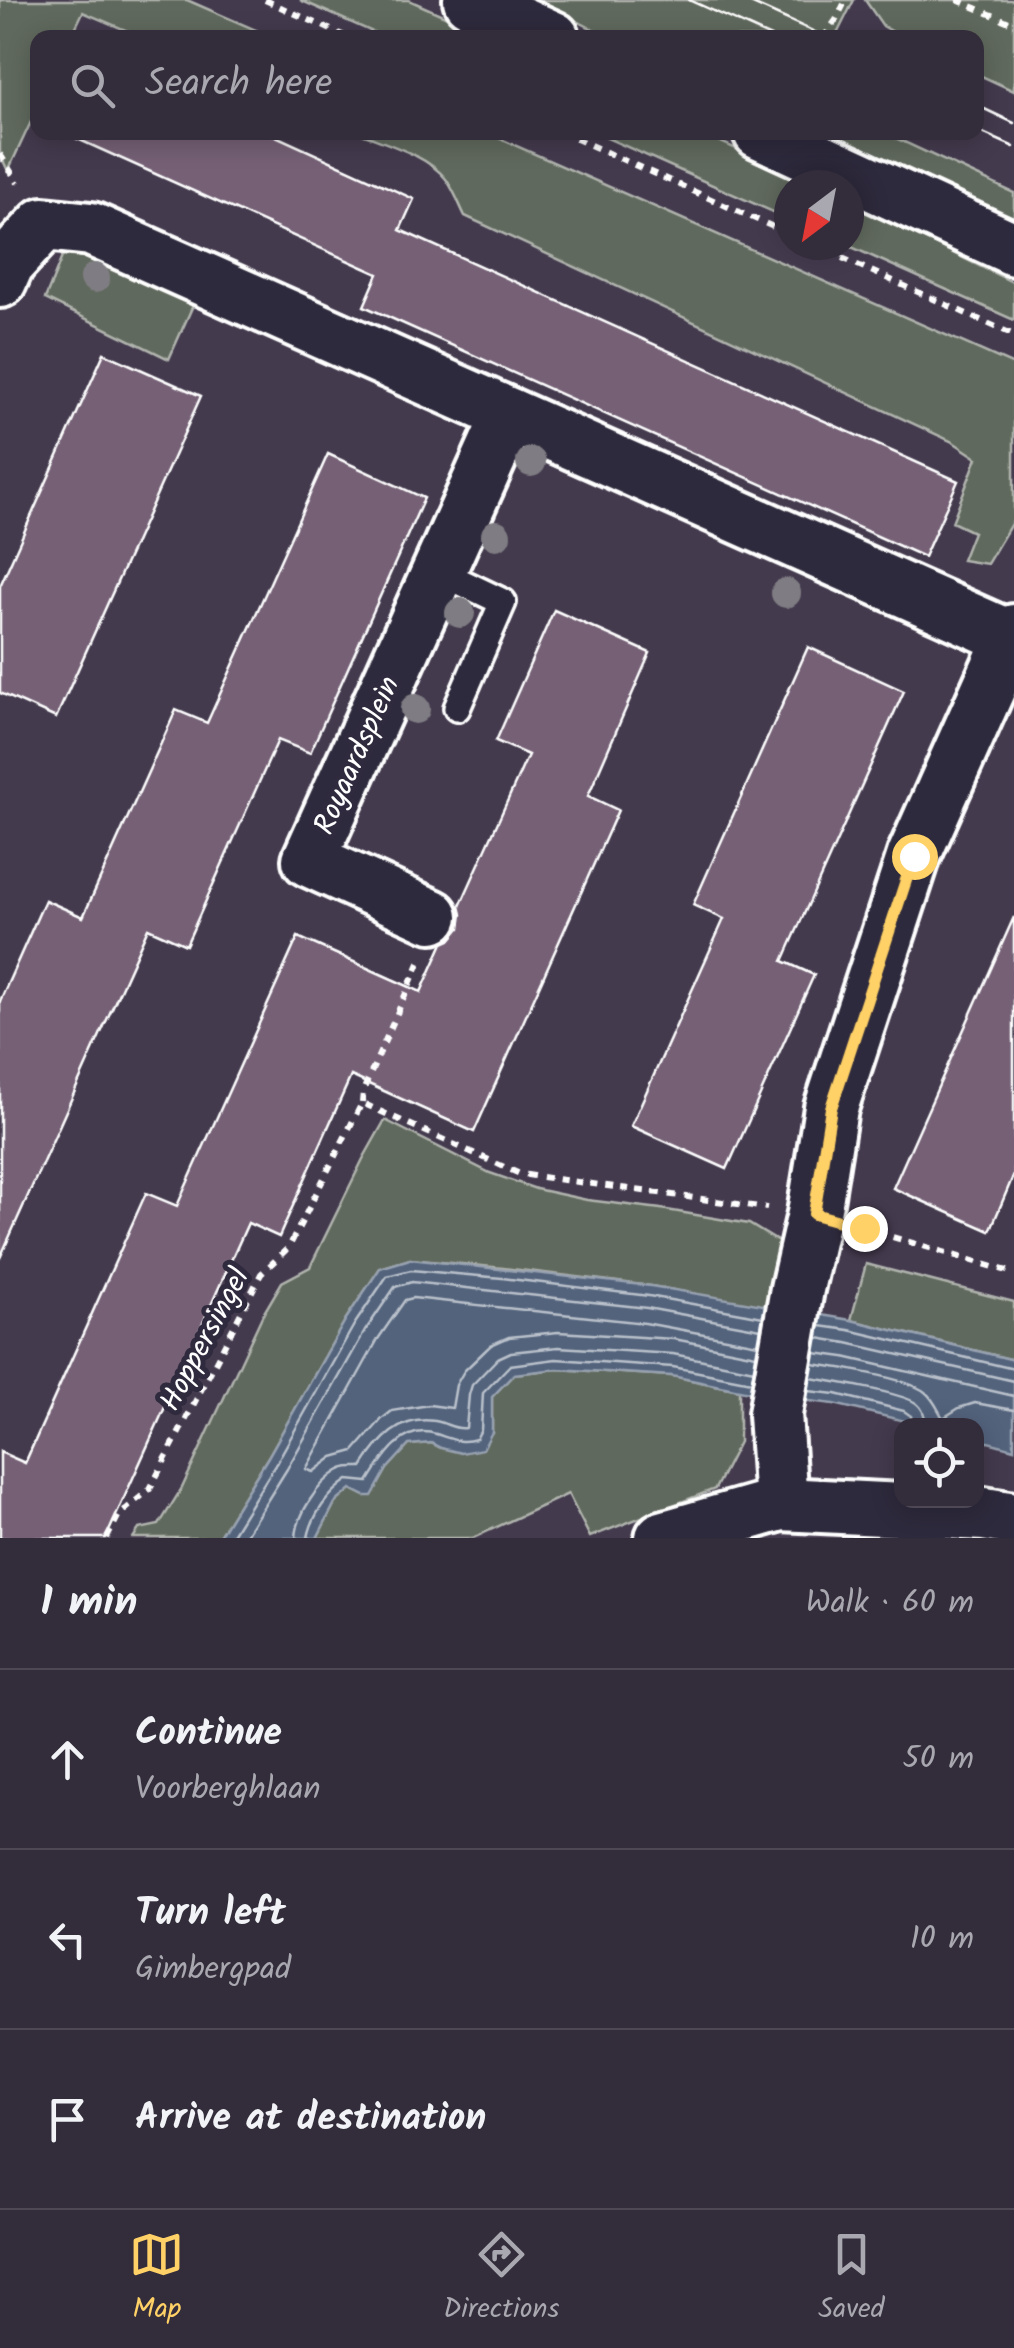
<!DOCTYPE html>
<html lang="en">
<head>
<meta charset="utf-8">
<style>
	:root { --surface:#332c3a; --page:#3b3442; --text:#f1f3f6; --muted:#a9a7af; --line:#4e4854; --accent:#ffd166 }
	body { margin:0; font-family:Kalam,sans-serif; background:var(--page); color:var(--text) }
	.controls { position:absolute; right:30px; bottom:30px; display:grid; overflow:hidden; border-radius:20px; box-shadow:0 5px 25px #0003 }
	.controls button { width:90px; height:90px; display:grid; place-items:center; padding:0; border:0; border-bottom:2px solid var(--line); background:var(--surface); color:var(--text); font:50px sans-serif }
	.compass { position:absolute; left:774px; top:170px; width:90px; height:90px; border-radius:50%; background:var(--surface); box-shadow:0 5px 25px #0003; rotate:212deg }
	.stop { position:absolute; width:30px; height:30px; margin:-22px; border:8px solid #ffd166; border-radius:50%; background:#fff }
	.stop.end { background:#ffd166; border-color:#fff; box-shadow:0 2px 10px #0008 }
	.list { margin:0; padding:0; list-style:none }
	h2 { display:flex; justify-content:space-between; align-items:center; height:130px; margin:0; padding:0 40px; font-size:42px }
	h2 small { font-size:32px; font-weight:400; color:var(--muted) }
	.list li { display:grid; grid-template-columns:65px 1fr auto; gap:30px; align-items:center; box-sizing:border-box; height:180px; padding:0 40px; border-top:2px solid var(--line) }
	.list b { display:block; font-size:38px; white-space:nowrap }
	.list p { margin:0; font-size:32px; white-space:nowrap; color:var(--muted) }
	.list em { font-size:32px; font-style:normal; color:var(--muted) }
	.icon { flex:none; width:55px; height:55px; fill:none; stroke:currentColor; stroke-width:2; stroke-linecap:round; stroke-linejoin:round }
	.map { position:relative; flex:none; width:1014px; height:1538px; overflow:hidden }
	.search { position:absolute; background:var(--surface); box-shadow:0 5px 25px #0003; left:30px; right:30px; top:30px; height:110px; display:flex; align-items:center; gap:25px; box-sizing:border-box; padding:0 35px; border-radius:20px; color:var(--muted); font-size:38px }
	.sheet { height:670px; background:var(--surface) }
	nav { display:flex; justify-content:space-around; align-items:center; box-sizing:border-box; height:140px; border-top:2px solid var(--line); background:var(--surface); font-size:28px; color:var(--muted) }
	nav a { display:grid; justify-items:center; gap:5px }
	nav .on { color:var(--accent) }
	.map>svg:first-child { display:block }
	.green { fill:#61695d; stroke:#b0b4ae; stroke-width:2.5 }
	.water { fill:#52637c; stroke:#97a1b0; stroke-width:2.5 }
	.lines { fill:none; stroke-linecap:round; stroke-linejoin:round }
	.shore { stroke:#bac1cb; stroke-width:2.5 }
	.building { fill:#756075; stroke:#fff; stroke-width:2.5 }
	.lane-casing { stroke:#fff; stroke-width:32 }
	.street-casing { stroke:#fff; stroke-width:60 }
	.path { stroke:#fff; stroke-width:6; stroke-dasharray:8 8; stroke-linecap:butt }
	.lane { stroke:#2f2a3d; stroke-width:25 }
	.street { stroke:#2f2a3d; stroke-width:52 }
	.tram { stroke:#fff; stroke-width:2.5 }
	.tree { fill:#7f7d83 }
	.route { stroke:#ffd166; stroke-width:12 }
	.labels { text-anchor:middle; stroke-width:10; stroke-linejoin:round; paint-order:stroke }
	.street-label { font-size:30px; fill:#fff; stroke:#2f2a3d }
</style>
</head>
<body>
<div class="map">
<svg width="1014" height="1538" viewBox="0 0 1014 1538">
	<rect width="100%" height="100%" fill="#443a4e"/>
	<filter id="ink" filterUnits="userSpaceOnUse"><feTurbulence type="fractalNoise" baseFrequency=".01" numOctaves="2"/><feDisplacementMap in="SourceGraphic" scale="20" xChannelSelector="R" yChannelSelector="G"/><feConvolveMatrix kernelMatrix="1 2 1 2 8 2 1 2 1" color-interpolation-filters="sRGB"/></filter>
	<g filter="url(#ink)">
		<g class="green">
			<path d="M0,0H187L272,37H142L83,12L71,37L38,38L37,109L8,171L0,154Z"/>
			<path d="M300,0H409L492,37H384Z"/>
			<path d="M535,0H854L835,38L609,37Z"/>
			<path d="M865,0H1014V91L977,74L976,38L902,37L883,26Z"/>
			<path d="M360,133H487L1014,365V519L987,564L962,560L973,532L952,522L977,458L953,442L465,216C459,204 454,190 446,179C427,155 387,144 360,133Z"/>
			<path d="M596,133H701L816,185H789V219Z"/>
			<path d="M807,133H885L1014,193V232Z"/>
			<path d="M849,202L1014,283V320L847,245H849Z"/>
			<path d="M86,246L194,303L169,359L45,299L62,257Z"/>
			<path d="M385,1120L490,1173L536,1189L587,1200L661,1209L749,1224L782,1244L777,1309L651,1286L503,1268L410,1259L380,1268L346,1319L268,1457L218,1538H133L139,1529L159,1525L182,1488L262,1316L282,1282L310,1267L363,1159Z"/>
			<path d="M866,1264L1014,1302V1360L851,1320Z"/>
			<path d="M557,1369L672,1376L739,1390V1442L715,1489L590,1537L568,1494L473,1538H317L335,1503L351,1489L365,1496L372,1495L387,1469L409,1445L431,1443L441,1448L492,1432V1397L514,1374Z"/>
		</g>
		<path class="water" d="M410,1259L651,1286L851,1320L1014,1360V1449L977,1439L976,1426L921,1425L834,1404L768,1396L672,1376L557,1369L514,1374L492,1397V1432L483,1449L461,1453L441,1448L431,1443L409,1445L387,1469L372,1496H365L351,1489L335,1503L317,1538H218L268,1457L346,1319L380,1268Z"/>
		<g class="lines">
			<g class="shore">
				<path d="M820,1326L849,1330L1014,1369"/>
				<path d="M818,1338L847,1343L1014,1381"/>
				<path d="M815,1353L844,1357L1014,1396"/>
				<path d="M756,1355L674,1339L558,1332L509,1337L491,1345L464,1371L456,1385L452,1408L429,1405L392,1411L382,1419L354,1451L333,1457L313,1472L306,1469L378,1339L405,1300L413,1298L645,1323L758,1344"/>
				<path d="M813,1364C837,1367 908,1378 925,1392C934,1399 938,1410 943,1418L959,1408L975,1403L1014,1410"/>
				<path d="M810,1378C831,1381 902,1393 916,1403C924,1409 925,1417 926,1426"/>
				<path d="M808,1391L836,1394L904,1411L911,1416L913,1426"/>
				<path d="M230,1538L277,1462L354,1325L387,1276L411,1270L502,1278L649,1296L763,1317"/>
				<path d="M244,1538L287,1469L365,1331L395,1287L412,1282L647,1308L761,1329"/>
				<path d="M296,1538C297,1514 318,1483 338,1471C346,1466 354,1467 362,1467C378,1441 400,1415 435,1421C447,1423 454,1430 466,1428L469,1395L472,1385L498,1358L511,1352L558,1347L673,1354L754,1370"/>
				<path d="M308,1538C312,1515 329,1493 348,1480L368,1482C382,1459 403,1423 436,1434C452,1439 460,1444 476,1439L481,1430L483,1393L510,1365L556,1359L673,1367L751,1382"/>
			</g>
		</g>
		<g class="building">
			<path d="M62,132H267L414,199L400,230L958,481L924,557L364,306L378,274Z"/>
			<path d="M104,353L201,396L56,718L0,693V586Z"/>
			<path d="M328,454L424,498L310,753L278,740L186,945L148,928L0,1258V1001L45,900L83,917L176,710L207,723Z"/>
			<path d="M554,610L650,653L588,796L618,810L474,1132L351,1076L279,1237L248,1223L106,1538H0V1452L25,1463L146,1193L177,1206L298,937L421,992L443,943L450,940L460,928L462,914L460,906L528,755L496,741Z"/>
			<path d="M808,647L904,691L783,961L814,975L727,1169L631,1126L724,919L693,905Z"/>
			<path d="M1014,917V1174L990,1231L893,1188Z"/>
		</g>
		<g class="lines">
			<g class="lane-casing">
				<path id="lane" d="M438,571L503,602L457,708"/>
			</g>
			<g class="street-casing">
				<g id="street">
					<path d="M470,0L553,38"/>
					<path d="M760,132L1014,249"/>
					<path d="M0,281L8,263L44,224L91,229L1014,639"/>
					<path d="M432,916L309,860L509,415"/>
					<path d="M781,1504L775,1414L797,1289L814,1214L831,1108L914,855L1014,631"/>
					<path d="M662,1538L781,1504L984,1514L1014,1519"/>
				</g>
			</g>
			<g class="path">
				<path d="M265,0L349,38"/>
				<path d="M957,0L1014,24"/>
				<path d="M823,38L836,20L846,0"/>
				<path d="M561,132L789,234"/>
				<path d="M0,154L18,183"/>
				<path d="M813,245L1014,335"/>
				<path d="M362,1103L363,1091L420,961"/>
				<path d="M862,1228L1014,1273"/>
				<path d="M107,1538L119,1515L150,1489L261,1274L289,1247L362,1103L520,1174L767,1208"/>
			</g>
			<use href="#lane" class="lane"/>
			<use href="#street" class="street"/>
			<g class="tram">
				<path d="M689,0L773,38"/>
				<path d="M744,0L828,38"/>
				<path d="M976,105L1014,123"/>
				<path d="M976,130L1014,147"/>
			</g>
		</g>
		<g class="tree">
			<circle cx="95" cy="278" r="15"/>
			<circle cx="531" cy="462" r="15"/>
			<circle cx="496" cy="535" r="15"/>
			<circle cx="786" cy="593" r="15"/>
			<circle cx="460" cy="613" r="15"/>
			<circle cx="415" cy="709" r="15"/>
		</g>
	</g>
	<g class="lines" filter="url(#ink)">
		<path class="route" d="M864,1228L814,1214L831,1108L914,856"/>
	</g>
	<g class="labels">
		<g class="street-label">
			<text transform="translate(356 755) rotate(-66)" y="10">Royaardsplein</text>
			<text transform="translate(204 1339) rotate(-62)" y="10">Hoppersingel</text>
		</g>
	</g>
</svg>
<div class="controls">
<button><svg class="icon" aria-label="locate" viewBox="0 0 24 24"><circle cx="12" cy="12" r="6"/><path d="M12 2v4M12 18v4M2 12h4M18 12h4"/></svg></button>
</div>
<svg class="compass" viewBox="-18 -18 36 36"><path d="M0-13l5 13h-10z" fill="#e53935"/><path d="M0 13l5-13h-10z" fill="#a9a7af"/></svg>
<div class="stop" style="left:914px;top:856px"></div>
<div class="stop end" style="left:864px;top:1228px"></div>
<div class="search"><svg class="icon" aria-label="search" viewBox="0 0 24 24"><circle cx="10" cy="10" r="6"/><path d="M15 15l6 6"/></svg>Search here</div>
</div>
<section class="sheet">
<h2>1 min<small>Walk · 60 m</small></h2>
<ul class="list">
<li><svg class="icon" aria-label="ahead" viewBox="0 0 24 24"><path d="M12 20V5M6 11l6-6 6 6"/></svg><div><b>Continue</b><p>Voorberghlaan</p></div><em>50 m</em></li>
<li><svg class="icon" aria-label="left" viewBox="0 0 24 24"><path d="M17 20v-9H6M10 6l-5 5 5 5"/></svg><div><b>Turn left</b><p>Gimbergpad</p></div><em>10 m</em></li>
<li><svg class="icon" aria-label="arrive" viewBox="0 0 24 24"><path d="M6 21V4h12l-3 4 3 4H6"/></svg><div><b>Arrive at destination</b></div></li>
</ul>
</section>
<nav>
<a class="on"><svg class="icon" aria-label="map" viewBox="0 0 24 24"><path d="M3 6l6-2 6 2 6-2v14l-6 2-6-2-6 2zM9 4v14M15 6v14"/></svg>Map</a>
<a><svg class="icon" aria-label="directions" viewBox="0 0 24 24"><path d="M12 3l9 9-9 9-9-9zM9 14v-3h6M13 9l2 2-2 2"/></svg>Directions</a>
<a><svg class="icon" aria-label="saved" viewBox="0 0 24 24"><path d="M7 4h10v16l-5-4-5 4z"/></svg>Saved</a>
</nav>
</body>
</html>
